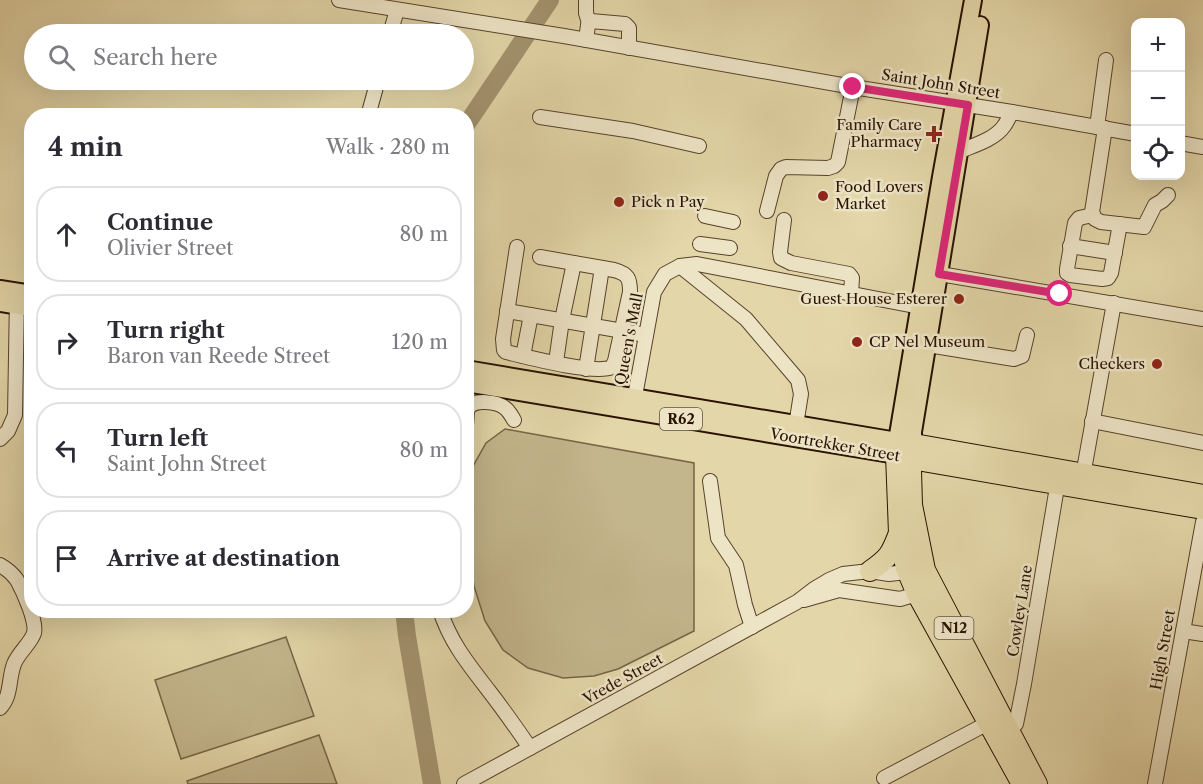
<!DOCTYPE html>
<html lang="en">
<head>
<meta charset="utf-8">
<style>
	:root { --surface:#fff; --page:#f2f2f3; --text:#2b2b33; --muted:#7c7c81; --line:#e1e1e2 }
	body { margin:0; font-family:"Libre Caslon Text",serif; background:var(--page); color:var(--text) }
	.controls { position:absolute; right:18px; top:18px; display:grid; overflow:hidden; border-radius:12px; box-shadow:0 6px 24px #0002 }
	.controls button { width:54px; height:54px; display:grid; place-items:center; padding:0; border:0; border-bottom:2px solid var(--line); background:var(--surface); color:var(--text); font:30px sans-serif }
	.stop { position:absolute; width:18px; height:18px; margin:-14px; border:4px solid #db2777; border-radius:50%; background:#fff }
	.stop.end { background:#db2777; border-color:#fff; box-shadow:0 2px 6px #0008 }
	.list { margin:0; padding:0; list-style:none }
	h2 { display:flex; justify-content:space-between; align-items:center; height:78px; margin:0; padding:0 24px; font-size:26px }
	h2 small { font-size:20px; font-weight:400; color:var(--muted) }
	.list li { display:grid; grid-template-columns:39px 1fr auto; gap:18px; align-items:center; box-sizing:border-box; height:96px; margin:0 12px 12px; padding:0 12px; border:2px solid var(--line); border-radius:24px }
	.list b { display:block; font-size:22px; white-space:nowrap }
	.list p { margin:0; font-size:20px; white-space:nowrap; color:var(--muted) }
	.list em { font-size:20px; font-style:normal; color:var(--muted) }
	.icon { flex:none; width:33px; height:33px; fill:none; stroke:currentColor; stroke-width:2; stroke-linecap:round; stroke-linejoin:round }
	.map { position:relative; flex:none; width:1203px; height:784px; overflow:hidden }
	.search { position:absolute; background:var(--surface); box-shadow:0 6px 24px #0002; left:24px; top:24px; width:450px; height:66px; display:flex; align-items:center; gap:15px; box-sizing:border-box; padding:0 21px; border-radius:33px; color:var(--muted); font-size:22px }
	.panel { position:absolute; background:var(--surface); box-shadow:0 6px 24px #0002; left:24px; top:108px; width:450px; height:510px; border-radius:24px }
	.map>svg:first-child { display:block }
	.green { fill:#c3b58c; stroke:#766446; stroke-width:1.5 }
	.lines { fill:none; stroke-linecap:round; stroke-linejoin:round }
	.river { stroke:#a3936f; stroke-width:18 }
	.minor-casing { stroke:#57432b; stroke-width:16 }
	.major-casing { stroke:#281201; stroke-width:20 }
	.highway-casing { stroke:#281201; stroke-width:22 }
	.minor { stroke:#ede4c6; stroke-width:14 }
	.major { stroke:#e3d6a8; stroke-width:16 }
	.highway { stroke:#e3d6a8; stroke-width:20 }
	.route { stroke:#db2777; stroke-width:8 }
	.poi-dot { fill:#8f2418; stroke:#ede4c6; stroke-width:2 }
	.labels { text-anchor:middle; stroke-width:5; stroke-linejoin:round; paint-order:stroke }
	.shield { fill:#ede4c6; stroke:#63513c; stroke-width:1.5 }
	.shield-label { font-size:14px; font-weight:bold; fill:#281201 }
	.street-label { font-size:15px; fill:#281201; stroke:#ede4c6 }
	.poi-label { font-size:15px; fill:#281201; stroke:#ede4c6; text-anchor:end }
</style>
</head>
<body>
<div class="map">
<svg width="1203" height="784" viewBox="0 0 1203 784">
	<rect width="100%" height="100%" fill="#e3d6a8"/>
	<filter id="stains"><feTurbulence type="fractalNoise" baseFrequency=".00333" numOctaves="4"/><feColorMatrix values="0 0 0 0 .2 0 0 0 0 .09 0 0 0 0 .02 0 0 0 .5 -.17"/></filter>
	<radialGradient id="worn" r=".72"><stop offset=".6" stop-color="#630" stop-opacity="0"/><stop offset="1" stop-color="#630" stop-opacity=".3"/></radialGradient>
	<g class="green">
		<path d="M505,429L694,463V631L618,669L594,676L563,678L528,668L503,650L485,621L474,586L467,546L466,497L472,468L486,443Z"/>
		<path d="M286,637L314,716L181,759L155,680Z"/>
		<path d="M319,735L337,784H188L187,781Z"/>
	</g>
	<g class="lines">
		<g class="river">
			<path d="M466,125L550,0"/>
			<path d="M404,610L407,636L432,784"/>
		</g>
		<g class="minor-casing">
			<g id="minor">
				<path d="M339,0L564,36L853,87L1012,112L1136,134"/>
				<path d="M586,0V13L589,23"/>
				<path d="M390,34L397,10"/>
				<path d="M586,40L588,25L591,21L625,24L629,28V48"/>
				<path d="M368,116L378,80"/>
				<path d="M540,117L633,131L699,146"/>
				<path d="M1097,127L1106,60"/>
				<path d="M1105,128L1092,212L1095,219L1101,222L1144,227L1155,205L1162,201L1168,195"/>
				<path d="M1180,143L1203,147"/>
				<path d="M960,151C975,145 995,139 1004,126C1007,122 1009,117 1012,112"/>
				<path d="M767,211L776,176L781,169L786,167L828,168L834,166L838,162L853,87"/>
				<path d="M1093,215L1079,218L1075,223L1067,269V273L1070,275L1102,279L1108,278L1111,273L1120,224"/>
				<path d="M705,216L733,222"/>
				<path d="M784,220L780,252L781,258L791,263L849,274L852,278L851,294"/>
				<path d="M700,244L730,248"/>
				<path d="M1070,246L1115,253"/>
				<path d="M517,247L503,339L504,350L506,352C527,357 595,375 612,367L615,361L630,292C630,278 628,274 614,270L540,257"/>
				<path d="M680,266L746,319L798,380L801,394L796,425"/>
				<path d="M940,274L1203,319"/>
				<path d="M507,311L646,335"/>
				<path d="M928,345L1014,359L1022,356L1027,335"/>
				<path d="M523,356L531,315"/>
				<path d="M556,362L562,320L574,263"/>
				<path d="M586,369L602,268"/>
				<path d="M633,407L654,292L665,274L680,266L697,264L920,307"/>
				<path d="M1092,421L1203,443"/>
				<path d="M466,424C467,420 466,413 468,409C473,398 498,402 505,408C509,411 511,415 514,420"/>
				<path d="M0,439L8,431L15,415L17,297"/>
				<path d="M710,481L718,538L736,565L745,605L752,627"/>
				<path d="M1082,481L1114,303"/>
				<path d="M0,565C7,569 13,574 17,580C23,591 37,621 34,633C31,643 18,653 14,664C8,680 12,695 0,708"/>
				<path d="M804,600L839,590L900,599L917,594L925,590"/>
				<path d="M440,610C450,642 469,665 489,691C503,709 517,729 530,748"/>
				<path d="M1183,631L1203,634"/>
				<path d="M884,778L988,723H997L1009,730L1016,724L1024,684L1059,475"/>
				<path d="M464,784L797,602L814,589L829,580L843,574L870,571L889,574L914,571"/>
				<path d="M1155,784L1203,522"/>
			</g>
		</g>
		<g class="major-casing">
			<g id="major">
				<path d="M0,289L32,294"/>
				<path d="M0,303L32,308"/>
				<path d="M466,369L897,441L941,177L973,0"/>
				<path d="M466,383L896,455"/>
				<path d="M913,444V432L980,25"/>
			</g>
		</g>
		<g class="highway-casing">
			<g id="highway">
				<path d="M913,444L911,470L912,505L925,570L1037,784"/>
				<path d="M899,456L911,459L1203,509"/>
				<path d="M870,571C889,558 891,554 899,533"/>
				<path d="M1022,784L917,594L906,568L899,533L896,455L897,441L1203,495"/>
			</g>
		</g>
		<use href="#minor" class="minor"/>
		<use href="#major" class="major"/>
		<use href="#highway" class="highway"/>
	</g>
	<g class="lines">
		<path class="route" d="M853,87L968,105L939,274L1060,294"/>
	</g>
	<g class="poi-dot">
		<path d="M931 125h6v6h6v6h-6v6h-6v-6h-6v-6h6z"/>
		<circle cx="823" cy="196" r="6"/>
		<circle cx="619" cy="202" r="6"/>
		<circle cx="959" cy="299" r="6"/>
		<circle cx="857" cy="342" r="6"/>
		<circle cx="1157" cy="364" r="6"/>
	</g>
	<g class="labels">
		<g class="shield">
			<rect x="660" y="408" width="42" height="22" rx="4.5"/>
			<rect x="934.5" y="617" width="39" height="22" rx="4.5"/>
		</g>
		<g class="shield-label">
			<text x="681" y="424">R62</text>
			<text x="954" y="633">N12</text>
		</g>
		<g class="street-label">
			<text transform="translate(941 84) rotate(9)" y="5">Saint John Street</text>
			<text transform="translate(629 339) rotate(-79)" y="5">Queen's Mall</text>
			<text transform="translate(835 445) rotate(10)" y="5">Voortrekker Street</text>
			<text transform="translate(1020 611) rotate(-81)" y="5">Cowley Lane</text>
			<text transform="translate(1163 650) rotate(-80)" y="5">High Street</text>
			<text transform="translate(623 679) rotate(-29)" y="5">Vrede Street</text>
		</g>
		<g class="poi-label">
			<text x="922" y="130">Family Care<tspan x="922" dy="17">Pharmacy</tspan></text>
			<text x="835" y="192" text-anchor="start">Food Lovers<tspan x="835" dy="17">Market</tspan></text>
			<text x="631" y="207" text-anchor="start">Pick n Pay</text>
			<text x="947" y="304">Guest House Esterer</text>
			<text x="869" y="347" text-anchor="start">CP Nel Museum</text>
			<text x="1145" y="369">Checkers</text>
		</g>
	</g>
	<rect width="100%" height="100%" filter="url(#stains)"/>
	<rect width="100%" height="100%" fill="url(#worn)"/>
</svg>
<div class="controls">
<button>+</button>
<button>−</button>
<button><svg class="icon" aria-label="locate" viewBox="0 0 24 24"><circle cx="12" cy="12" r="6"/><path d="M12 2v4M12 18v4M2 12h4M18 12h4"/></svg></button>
</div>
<div class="stop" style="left:1060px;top:294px"></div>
<div class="stop end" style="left:853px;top:87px"></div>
<div class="search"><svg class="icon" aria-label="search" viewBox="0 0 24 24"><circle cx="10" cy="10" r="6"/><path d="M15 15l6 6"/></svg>Search here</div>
<section class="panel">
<h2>4 min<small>Walk · 280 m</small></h2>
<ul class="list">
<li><svg class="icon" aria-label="ahead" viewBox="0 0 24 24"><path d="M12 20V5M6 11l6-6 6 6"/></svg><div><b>Continue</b><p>Olivier Street</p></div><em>80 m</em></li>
<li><svg class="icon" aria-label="right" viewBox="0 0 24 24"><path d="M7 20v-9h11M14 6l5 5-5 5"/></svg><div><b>Turn right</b><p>Baron van Reede Street</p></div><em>120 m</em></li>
<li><svg class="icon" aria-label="left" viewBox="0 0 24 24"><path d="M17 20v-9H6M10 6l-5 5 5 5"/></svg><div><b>Turn left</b><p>Saint John Street</p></div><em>80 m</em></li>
<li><svg class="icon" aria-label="arrive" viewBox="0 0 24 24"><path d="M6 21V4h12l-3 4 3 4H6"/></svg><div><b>Arrive at destination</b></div></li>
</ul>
</section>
</div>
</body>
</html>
